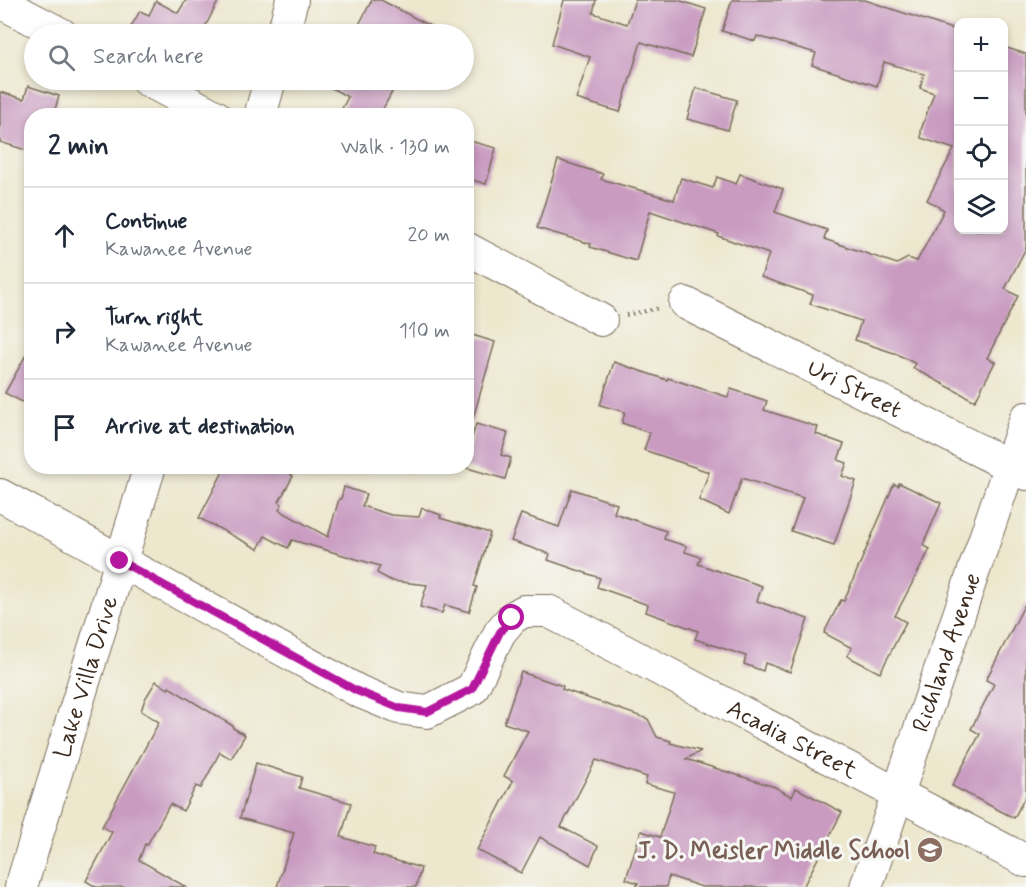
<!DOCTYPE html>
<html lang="en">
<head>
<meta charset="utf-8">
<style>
	:root { --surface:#fff; --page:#f2f2f3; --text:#1f2937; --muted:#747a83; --line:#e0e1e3 }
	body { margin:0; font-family:Mynerve,sans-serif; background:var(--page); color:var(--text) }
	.controls { position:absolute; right:18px; top:18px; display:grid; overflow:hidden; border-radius:12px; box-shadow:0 3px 9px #0003 }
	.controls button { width:54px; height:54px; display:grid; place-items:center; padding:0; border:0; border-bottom:2px solid var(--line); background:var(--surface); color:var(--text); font:30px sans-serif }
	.stop { position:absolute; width:18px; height:18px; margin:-14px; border:4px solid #b5179e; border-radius:50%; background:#fff }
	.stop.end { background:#b5179e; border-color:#fff; box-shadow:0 2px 6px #0008 }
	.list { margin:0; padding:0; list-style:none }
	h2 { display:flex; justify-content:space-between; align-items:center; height:78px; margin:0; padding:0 24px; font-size:26px }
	h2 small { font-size:20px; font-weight:400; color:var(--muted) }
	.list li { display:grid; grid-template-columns:39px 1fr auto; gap:18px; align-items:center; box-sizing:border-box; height:96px; padding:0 24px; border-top:2px solid var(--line) }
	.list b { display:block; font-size:22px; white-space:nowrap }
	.list p { margin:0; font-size:20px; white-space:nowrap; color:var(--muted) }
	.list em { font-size:20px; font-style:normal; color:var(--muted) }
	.icon { flex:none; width:33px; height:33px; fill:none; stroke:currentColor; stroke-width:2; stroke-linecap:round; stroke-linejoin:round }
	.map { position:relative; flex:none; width:1026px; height:887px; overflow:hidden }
	.search { position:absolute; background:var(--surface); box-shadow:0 3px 9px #0003; left:24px; top:24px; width:450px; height:66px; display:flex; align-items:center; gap:15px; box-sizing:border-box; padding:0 21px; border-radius:33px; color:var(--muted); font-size:22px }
	.panel { position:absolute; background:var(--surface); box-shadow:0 3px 9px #0003; left:24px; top:108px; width:450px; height:366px; border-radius:24px }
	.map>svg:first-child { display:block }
	.building { fill:#c99bc1 }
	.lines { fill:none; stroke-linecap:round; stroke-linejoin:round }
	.minor-casing { stroke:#796c5b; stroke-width:34 }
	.path { stroke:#796c5b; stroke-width:4; stroke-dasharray:1.5 4.5; stroke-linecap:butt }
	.minor { stroke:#fff; stroke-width:32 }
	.route { stroke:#b5179e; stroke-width:8 }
	.labels { text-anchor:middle; stroke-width:6; stroke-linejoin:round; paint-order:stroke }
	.street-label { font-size:24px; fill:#3b2a1e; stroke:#f6f6f2 }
	.education-label { font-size:24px; font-weight:bold; fill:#785e54; stroke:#f6f6f2; text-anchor:end }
</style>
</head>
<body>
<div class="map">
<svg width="1026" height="887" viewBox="0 0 1026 887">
	<rect width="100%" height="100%" fill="#f6f6f2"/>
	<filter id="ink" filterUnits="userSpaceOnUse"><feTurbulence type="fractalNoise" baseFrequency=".0167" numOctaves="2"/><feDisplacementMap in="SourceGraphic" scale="12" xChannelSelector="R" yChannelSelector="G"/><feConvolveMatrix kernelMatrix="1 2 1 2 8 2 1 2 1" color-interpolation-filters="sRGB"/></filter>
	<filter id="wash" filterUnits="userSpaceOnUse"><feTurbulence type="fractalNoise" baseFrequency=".008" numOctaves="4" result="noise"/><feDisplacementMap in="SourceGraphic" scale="24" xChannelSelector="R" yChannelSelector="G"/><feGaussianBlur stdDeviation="1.35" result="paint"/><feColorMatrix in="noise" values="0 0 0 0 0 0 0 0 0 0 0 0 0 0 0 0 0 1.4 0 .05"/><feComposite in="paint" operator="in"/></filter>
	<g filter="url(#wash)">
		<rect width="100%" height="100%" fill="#ede7cd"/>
		<g id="blocks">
			<g class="building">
				<path d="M186,0H219L205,27L218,34H127L140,11L149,15L156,1L178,13Z"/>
				<path d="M372,0H381L445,34H354Z"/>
				<path d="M564,0H596L593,13L627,24L635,0H678L706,9L691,57L641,42L620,112L576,99L590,57L552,44Z"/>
				<path d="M732,0H865L958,31V230H1004V47L1026,54V248L1005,289L1018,296L987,358L995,362L975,401L913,368L916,364L897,354L855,340L861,321L810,304L813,295L761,277L769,254L718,236L719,234L650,211L636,261L590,247L591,244L537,228L558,160L603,174L601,179L674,200L681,178L713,188L717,177L736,184L740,174L783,189L775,212L827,230L824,239L897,264L908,258L917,261L944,210L927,200L954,149L921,138V130L934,93L920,88L924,74L884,62L877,86L812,65L816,53L757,36L755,41L722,31Z"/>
				<path d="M317,80H387L383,87L392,92L379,116H338L348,97Z"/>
				<path d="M28,86L59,96L53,116H32V152L0,142V92L24,99Z"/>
				<path d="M696,88L737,100L728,130L687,119Z"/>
				<path d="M466,140L496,148L486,184L466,178Z"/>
				<path d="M466,333L495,342L472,422L466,421Z"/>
				<path d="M32,344V407L5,393Z"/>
				<path d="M614,362L667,380L668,378L728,397L731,389L767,401L764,410L818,427L816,434L844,444L838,460L847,463L842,476L856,481L834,545L791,531L803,498L742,478L729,514L699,500L709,472L644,450L650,433L622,423L625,412L600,405Z"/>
				<path d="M476,424L508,433L501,455L511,458L505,479L464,467L466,466V457Z"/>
				<path d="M226,466H296L291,475L293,476L279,502L282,504L279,510L328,537L339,499H341L344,487L366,494L362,506L391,515L419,517L422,508L441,515L440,518L490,533L474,586L477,587L469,612L445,605L442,613L420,607L427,585L392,581L377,573L380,566L292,540L288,548L265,536L258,549L199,518Z"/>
				<path d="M899,483L941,503L923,545L930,549L895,616L906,622L880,673L847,656L852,648L824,633L841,600L844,601L894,484L898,486Z"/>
				<path d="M572,489L617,504L614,513L666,531L664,539L686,546L685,552L701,557L698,564L762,586L757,601L808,619L790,672L765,663L763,671L744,664L746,656L695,639L698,631L646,612L648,605L597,587L600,578L548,560L550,554L511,541L521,514L559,527Z"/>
				<path d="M1026,602V795L1014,818L952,786L980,734L971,729L994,684L986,680Z"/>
				<path d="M521,672L563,686L562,689L648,719L657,737L671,741L670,743L701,751L686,759L775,787L792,797L796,788L842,812L803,887H702L669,876L666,887H636L638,883L626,879L641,831L660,837L674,792L645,784L647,777L596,760L561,827L598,846L590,865L540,837L521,873L477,850L513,781L504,776L528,731L504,723Z"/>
				<path d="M156,681L168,689L169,687L233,726V728L245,735L231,759L220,752L201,788L196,786L183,811L170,804L147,845L145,844L139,860L186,887H96L86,881L112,832L102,827L159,722L141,711L145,699Z"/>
				<path d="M256,763L302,777L299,788L351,803L341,837L375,847L373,854L421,868L416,887H277L294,833L240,818Z"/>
			</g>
		</g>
	</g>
	<g filter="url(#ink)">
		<use href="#blocks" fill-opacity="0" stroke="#796c5b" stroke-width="1.5"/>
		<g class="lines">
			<g class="minor-casing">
				<g id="minor">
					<path d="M0,2L61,34"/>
					<path d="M283,34L292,0"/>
					<path d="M147,80L215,116"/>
					<path d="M260,116L270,80"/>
					<path d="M466,248L601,320"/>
					<path id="s1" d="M685,303L1026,474"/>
					<path id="s2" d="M0,495L358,691L399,708L427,712L472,689L500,632L512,618L524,611H548L1026,861"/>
					<path id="s3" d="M21,887L150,466"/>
					<path id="s4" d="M866,887L1026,418"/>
				</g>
			</g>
			<path class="path" d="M626,315L660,308"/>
			<use href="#minor" class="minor"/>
		</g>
	</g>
	<g class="lines" filter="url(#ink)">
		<path class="route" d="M120,561L357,691L399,708L427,712L472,689L500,632L512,618"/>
	</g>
	<defs>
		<g id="school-disc" transform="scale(1.35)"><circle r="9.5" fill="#8d6e63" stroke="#f6f6f2"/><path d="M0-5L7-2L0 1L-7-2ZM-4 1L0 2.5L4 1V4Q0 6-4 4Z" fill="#fff"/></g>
	</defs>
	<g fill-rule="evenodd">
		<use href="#school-disc" x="930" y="850"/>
	</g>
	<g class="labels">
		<g class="street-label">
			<text dy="8" stroke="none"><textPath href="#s1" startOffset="190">Uri Street</textPath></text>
			<text dy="8" stroke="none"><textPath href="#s4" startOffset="248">Richland Avenue</textPath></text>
			<text dy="8" stroke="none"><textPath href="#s3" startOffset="220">Lake Villa Drive</textPath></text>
			<text dy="8" stroke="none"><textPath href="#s2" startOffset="927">Acadia Street</textPath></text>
		</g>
		<g class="education-label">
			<text x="910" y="858">J. D. Meisler Middle School</text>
		</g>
	</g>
</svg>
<div class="controls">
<button>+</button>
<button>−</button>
<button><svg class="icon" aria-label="locate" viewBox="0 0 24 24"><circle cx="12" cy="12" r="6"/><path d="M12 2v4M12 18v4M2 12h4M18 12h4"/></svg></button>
<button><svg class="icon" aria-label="layers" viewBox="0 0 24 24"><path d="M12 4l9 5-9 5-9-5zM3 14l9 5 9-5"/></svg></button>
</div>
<div class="stop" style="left:512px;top:618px"></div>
<div class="stop end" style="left:120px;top:561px"></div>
<div class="search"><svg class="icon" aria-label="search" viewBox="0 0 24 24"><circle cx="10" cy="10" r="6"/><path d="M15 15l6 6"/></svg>Search here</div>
<section class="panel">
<h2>2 min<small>Walk · 130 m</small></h2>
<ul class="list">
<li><svg class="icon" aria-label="ahead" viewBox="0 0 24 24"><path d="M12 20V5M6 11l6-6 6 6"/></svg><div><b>Continue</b><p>Kawanee Avenue</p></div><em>20 m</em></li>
<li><svg class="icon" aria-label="right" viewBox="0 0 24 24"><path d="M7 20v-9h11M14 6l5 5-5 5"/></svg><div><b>Turn right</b><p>Kawanee Avenue</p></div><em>110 m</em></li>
<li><svg class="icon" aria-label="arrive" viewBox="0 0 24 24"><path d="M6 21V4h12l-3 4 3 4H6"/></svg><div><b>Arrive at destination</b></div></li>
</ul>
</section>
</div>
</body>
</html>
